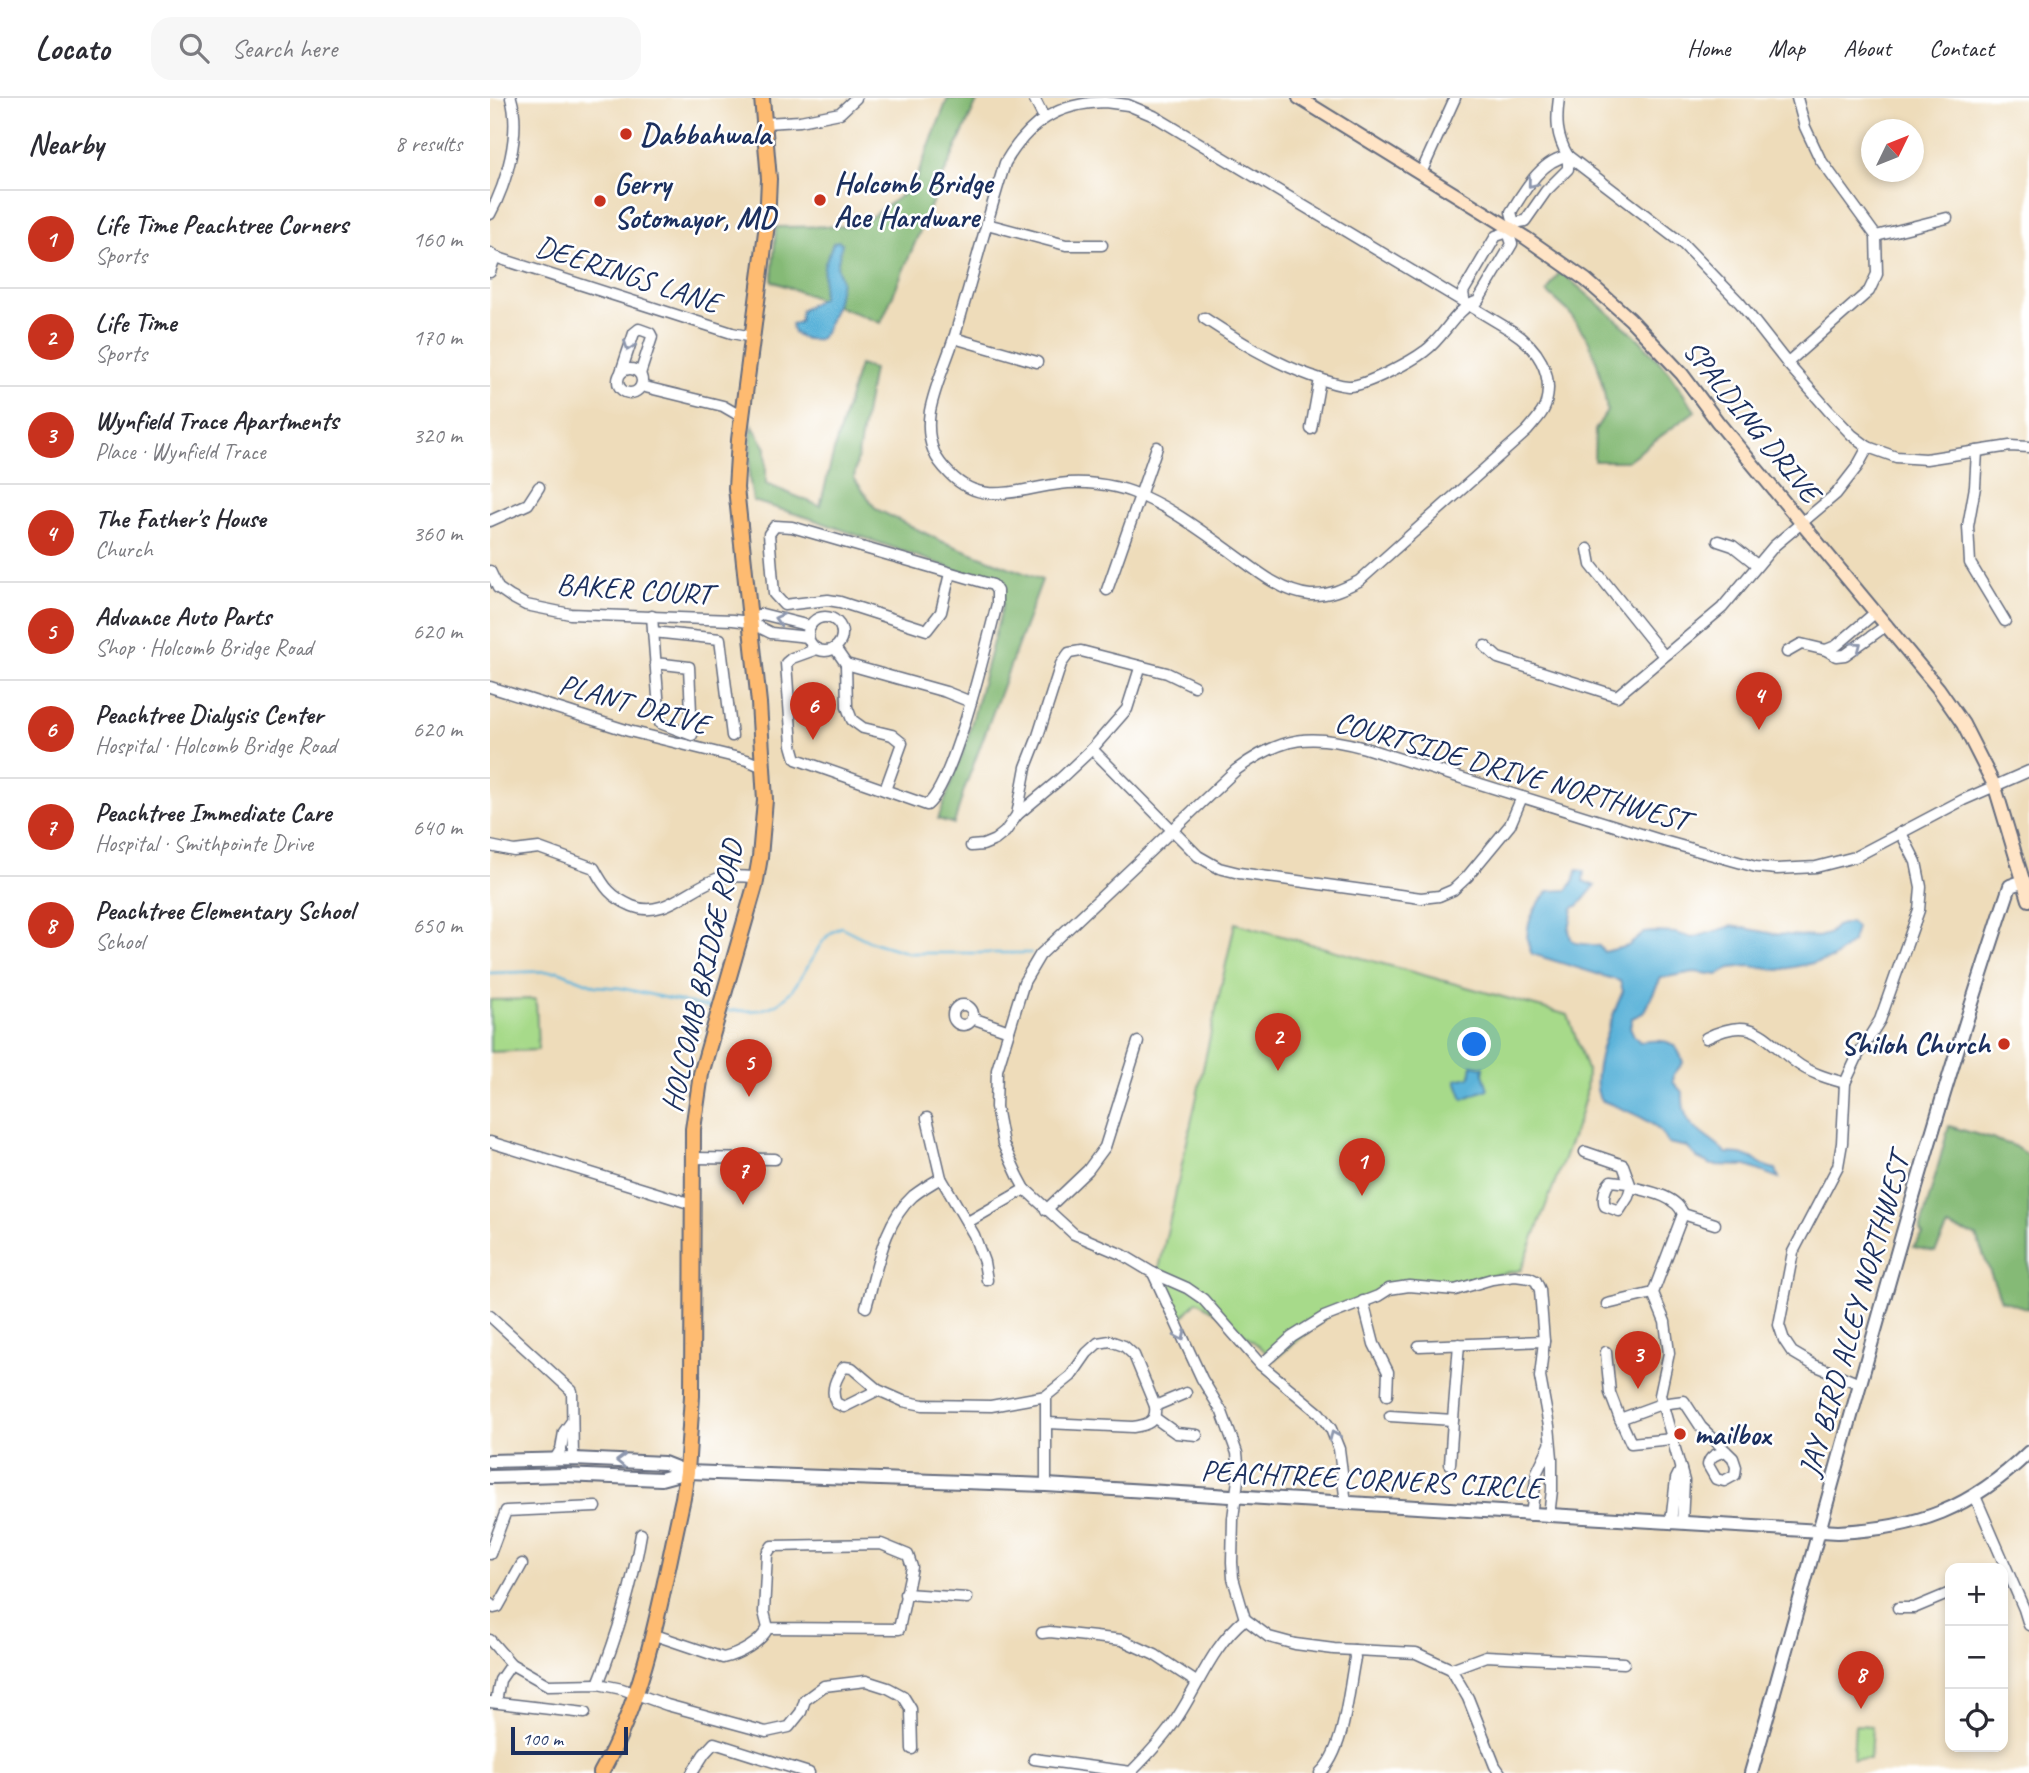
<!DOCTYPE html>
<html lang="en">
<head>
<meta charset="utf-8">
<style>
	:root { --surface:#fff; --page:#f7f7f7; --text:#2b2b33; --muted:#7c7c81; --line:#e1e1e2; --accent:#c8321e }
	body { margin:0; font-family:Caveat,sans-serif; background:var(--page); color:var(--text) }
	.controls { position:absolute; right:21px; bottom:21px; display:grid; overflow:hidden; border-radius:14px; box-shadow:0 4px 10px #0003 }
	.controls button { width:63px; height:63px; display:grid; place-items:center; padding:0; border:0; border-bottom:2px solid var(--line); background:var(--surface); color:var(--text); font:35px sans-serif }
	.compass { position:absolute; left:1371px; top:21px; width:63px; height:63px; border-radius:50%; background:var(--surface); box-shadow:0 4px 10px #0003; rotate:47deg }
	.scale { position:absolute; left:21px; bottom:18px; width:117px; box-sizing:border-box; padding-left:7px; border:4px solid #1b2f5e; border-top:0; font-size:19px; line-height:24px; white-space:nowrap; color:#1b2f5e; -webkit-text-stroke:5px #fff; paint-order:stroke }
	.you { position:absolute; left:985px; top:947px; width:24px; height:24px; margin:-18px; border:5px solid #fff; border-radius:50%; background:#1a73e8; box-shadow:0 0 0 10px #1a73e833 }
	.badge { display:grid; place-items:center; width:46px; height:46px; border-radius:50%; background:var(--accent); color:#fff; font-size:23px; font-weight:700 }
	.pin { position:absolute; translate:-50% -58px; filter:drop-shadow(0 2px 4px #0008) }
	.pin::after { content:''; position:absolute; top:37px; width:24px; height:21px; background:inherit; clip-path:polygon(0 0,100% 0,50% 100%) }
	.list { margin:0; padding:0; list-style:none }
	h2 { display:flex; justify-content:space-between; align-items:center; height:91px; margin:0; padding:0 28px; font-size:30px }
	h2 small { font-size:23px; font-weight:400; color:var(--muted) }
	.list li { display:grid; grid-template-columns:46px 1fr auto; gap:21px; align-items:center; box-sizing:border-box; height:98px; padding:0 28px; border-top:2px solid var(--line) }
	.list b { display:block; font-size:26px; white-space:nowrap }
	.list p { margin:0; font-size:23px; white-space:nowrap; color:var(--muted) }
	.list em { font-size:23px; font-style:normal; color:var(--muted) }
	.icon { flex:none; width:38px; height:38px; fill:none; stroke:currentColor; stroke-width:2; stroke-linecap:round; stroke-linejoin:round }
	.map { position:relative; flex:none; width:1539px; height:1675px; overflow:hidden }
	header { display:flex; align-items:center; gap:42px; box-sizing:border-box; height:98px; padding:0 35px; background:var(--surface); border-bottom:2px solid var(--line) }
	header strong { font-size:33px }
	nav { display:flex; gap:38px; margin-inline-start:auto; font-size:24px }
	.search { width:490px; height:63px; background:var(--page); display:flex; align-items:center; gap:18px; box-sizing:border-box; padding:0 24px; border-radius:21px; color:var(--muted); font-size:26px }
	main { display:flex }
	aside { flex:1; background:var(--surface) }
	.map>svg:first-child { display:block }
	.green { fill:#a7da8a; stroke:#618474; stroke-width:2 }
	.forest { fill:#85ba76; stroke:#50746a; stroke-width:2 }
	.water { fill:#5cb3d9; stroke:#3c719c; stroke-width:2 }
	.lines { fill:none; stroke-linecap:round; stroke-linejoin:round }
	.stream { stroke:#5cb3d9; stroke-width:2.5 }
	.minor-casing { stroke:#656c7e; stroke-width:13 }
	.tertiary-casing { stroke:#656c7e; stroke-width:16 }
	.secondary-casing { stroke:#656c7e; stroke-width:16 }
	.primary-casing { stroke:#656c7e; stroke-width:18 }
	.minor { stroke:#fff; stroke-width:10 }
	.tertiary { stroke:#fff; stroke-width:12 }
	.secondary { stroke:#ffe4c6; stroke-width:12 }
	.primary { stroke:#febb71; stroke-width:14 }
	.oneway { stroke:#8d97ae }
	.poi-dot { fill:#c8321e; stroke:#fff; stroke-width:2.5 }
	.labels { text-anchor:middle; stroke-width:5; stroke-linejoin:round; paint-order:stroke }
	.poi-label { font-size:30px; font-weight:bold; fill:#1b2f5e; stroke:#fff; text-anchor:start }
	.street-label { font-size:30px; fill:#1b2f5e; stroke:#fff }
</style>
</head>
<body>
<header>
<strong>Locato</strong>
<div class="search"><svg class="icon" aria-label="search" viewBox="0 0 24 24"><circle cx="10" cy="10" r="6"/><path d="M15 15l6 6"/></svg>Search here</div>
<nav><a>Home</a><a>Map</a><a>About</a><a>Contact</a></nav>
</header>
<main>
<aside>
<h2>Nearby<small>8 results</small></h2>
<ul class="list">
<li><span class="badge">1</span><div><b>Life Time Peachtree Corners</b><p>Sports</p></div><em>160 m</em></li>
<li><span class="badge">2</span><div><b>Life Time</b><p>Sports</p></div><em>170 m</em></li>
<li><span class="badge">3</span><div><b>Wynfield Trace Apartments</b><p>Place · Wynfield Trace</p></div><em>320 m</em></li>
<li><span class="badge">4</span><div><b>The Father's House</b><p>Church</p></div><em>360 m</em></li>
<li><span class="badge">5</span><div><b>Advance Auto Parts</b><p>Shop · Holcomb Bridge Road</p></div><em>620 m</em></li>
<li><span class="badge">6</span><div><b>Peachtree Dialysis Center</b><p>Hospital · Holcomb Bridge Road</p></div><em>620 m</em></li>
<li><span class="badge">7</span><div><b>Peachtree Immediate Care</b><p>Hospital · Smithpointe Drive</p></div><em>640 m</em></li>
<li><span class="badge">8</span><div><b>Peachtree Elementary School</b><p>School</p></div><em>650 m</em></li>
</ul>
</aside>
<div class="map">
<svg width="1539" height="1675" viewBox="0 0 1539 1675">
	<rect width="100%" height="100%" fill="#fff"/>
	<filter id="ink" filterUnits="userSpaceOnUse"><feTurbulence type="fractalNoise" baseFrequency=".0143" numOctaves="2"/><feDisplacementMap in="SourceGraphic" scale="14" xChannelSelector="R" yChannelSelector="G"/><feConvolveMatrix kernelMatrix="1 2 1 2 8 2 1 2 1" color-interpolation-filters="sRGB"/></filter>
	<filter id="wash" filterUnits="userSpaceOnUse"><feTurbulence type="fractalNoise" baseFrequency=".00686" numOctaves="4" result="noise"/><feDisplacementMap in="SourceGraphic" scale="28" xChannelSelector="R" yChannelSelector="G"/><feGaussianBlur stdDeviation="1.57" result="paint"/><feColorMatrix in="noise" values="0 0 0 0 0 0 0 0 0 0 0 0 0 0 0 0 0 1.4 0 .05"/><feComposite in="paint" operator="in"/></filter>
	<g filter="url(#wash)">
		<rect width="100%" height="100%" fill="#eedcba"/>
		<g class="green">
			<path d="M745,825L1078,917L1097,972L1096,996L1088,1024L1031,1172L935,1190L904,1192L841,1215L785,1261L728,1215L707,1203L689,1223L667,1180Z"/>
			<path d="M46,901L48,952L0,954V902Z"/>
			<path d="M1365,1627L1382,1628L1380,1661H1363Z"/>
		</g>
		<g class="forest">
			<path d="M458,0L488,1L452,81L391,225L282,183L286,129L368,128L423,89Z"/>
			<path d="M1070,173L1149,241L1178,273L1205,313L1137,363H1104L1105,332L1117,313L1114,294L1107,265L1099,243L1078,213L1057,194Z"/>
			<path d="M369,267L383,271L364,380L386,411L451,443L552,482L474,692L464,726L448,721L476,646L513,506L506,486L319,420L263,403L259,379L262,327L276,350V386L330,408L346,345Z"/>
			<path d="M1459,1028L1522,1047L1539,1058V1211L1511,1202L1486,1138L1458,1129L1445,1154L1423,1149L1433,1137L1430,1133Z"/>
		</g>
		<g class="water">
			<path d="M348,143L352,145L347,168L351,183L347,203L335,235L329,241C316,243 303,240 301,226L310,224L311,212L332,200L334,168L343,145Z"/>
			<path d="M1087,772L1094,773L1093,783L1105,788L1089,807L1083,810L1079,832L1081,841L1086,845L1109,848L1114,854L1138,848L1154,835L1163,834L1186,835L1202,840L1242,828L1285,836L1328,839L1338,836L1346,828L1360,824L1366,829L1362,844L1342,861L1289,872L1259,868L1240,870L1228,877L1204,874L1171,880L1153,915L1142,920L1140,929L1144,938L1150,944C1171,941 1187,940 1193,965L1184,976L1183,984L1193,995C1191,1032 1215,1034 1236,1055C1242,1056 1249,1055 1254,1057C1267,1060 1272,1070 1286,1071L1289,1080L1257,1068L1222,1067L1207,1060L1197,1049L1178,1045C1166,1020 1135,1013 1111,1002C1096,980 1123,916 1133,893L1130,883L1042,856C1030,834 1043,809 1059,793L1077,792L1084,783Z"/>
			<path d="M982,967L994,969L993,976L998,991L973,1001L966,982L980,979Z"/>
		</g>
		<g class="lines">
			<g class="stream">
				<path d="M0,875L68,873L106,888L131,890L226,911"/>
				<path d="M236,912C293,917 298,900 325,856C332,843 338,835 351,829L379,843L419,855H541"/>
			</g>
		</g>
	</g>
	<g filter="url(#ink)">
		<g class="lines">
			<g class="minor-casing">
				<g id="minor">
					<path d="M544,0L554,20"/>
					<path d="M1069,0C1066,22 1066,38 1078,58L1193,146L1250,205L1297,265L1338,312L1362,337L1378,349L1406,359L1436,361L1520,348L1539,349"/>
					<path d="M615,4L638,7L664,18L1022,233C1047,249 1064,275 1056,305C1054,315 1044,324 1037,333L869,483C853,491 839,498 820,497C789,494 761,468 737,451C707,430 677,407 642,394C621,386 592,383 569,386C529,391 492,409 460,376C454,370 447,362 444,354C439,342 438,326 440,313C445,287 457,262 465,237C482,180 497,122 515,65C539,24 568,5 615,4Z"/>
					<path d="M275,25L310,23L350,15L366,0"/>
					<path d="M931,75L965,0"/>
					<path d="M0,116C17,85 31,34 21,0"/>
					<path d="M1024,125L1021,114C1034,93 1052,61 1078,58"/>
					<path d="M497,126L576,147H612"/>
					<path d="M1386,138L1457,120"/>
					<path d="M0,155L5,159L242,235L262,239"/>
					<path d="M0,174L5,159"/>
					<path d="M975,207L973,194L1006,138L1018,134L1024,125L1035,123L1056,93L1078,71V58"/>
					<path d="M714,220C749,243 782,264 822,278C833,282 846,287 858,288C874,289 922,263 935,253C955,239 965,210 988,203L1022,146L1018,134"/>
					<path d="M464,240L547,264"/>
					<path d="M1297,265L1379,193L1387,176L1386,138L1330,61L1315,29L1307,0"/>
					<circle cx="140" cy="283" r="12"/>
					<path d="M131,274L144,235L149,231L160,235L162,239L150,276"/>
					<path d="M151,288L233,308L252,319"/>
					<path d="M821,331L830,281"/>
					<path d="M1487,353L1485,389L1478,428L1480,465L1515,523"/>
					<path d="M0,423L38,406L49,389"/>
					<path d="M1228,443L1243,448L1267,467"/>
					<path d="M1098,451L1101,467L1174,558"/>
					<path d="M0,473L8,490L21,499L36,507L80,516L243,522L259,524L281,535L318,539"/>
					<path d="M617,492L667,349"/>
					<path d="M162,518L170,625L202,637L199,569L165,565"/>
					<circle cx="335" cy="536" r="17"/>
					<path d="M259,524L272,516L320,528"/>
					<path d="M163,534L230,541L242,638"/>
					<path d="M995,548L1008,560L1127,598L1232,510L1284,448L1346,396L1367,369L1378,349"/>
					<path d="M345,550L356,566L456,594L481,604"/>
					<path d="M327,551L302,560L296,565L302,647L306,661L437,707C464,686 497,544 507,506V493L503,487L302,429L285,428L279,436L284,496L294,507L338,502L350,504L437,532L451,514L460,475"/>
					<path d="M1336,552L1346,548L1386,514"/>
					<path d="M1297,554L1311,546L1336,552L1346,558L1355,557L1397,527"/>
					<path d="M356,566L357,609L362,622L373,630L402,637L412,645L395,692"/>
					<path d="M0,589L139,633L257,662L275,670"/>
					<path d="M602,651L708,758L729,770L749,775L931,800L949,798L963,792L977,779L1020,727L1032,699"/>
					<path d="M527,717L536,669L547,641L571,566L579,555L591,553L677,575L704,588"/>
					<path d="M0,748L24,753L49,750L104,770C114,789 121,799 142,808C175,822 202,786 233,779C243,777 256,779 266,779"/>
					<path d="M481,748L493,747L505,742L515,734L527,717L569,682L602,651L637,611L650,570"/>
					<circle cx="473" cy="917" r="10"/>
					<path d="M482,920L519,933"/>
					<path d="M1216,940C1262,917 1271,937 1304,963C1319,975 1337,980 1355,985"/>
					<path d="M437,1020L451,1080L484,1137L494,1164L497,1182"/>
					<path d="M0,1044L202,1106"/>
					<path d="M1095,1054L1133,1067L1141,1089C1158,1093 1187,1098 1193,1116L1163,1195L1175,1224L1179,1255L1170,1297L1194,1383L1192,1425"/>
					<path d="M203,1060L285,1061"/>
					<path d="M1138,1085L1121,1083C1115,1089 1112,1100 1115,1108L1129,1113L1138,1099L1141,1089"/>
					<path d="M556,1112L598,1072L615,1049L648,944"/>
					<path d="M1193,1116L1225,1126"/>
					<path d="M478,1124L535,1091"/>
					<path d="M663,1175L712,1281L732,1314L747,1355L749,1374L743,1420L742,1464L743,1480L755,1521L779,1539L805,1546L844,1551L926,1555L961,1571L978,1600L1005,1668L1010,1675"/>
					<path d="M873,1203L884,1246L898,1274L897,1297"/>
					<path d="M1117,1206L1163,1195"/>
					<path d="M376,1209C387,1172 393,1125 423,1098C432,1091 442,1085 451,1080"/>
					<path d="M0,1218L82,1293L83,1361"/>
					<path d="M929,1248L1054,1243"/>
					<path d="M1116,1254L1120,1295L1130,1321L1171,1306L1194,1303L1211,1329L1243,1360L1246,1369L1245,1377L1234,1383L1226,1381L1218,1367C1220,1357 1227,1356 1236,1353"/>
					<path d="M771,1267L802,1239L834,1219L888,1198L899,1191L919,1188L965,1192L1002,1181L1025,1178L1040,1180L1046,1183L1050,1192L1054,1243L1050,1279L1059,1328L1062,1360V1392L1059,1418"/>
					<path d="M1370,1286L1324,1267L1302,1254L1294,1242L1289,1227L1303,1154L1348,1068L1352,1045L1355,985L1368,957L1390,922L1429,812L1431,789L1426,764L1411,735"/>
					<path d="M388,1292L354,1309L346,1305C340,1292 346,1280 354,1269L362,1270L388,1292L413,1303L433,1307L501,1308L556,1298L581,1278L597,1255L608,1245L620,1243L634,1248L644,1257L665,1308C667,1324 657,1327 643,1329L557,1325"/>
					<path d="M556,1298V1387"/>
					<path d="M665,1308L696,1295"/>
					<path d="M900,1318L963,1322L969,1246"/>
					<path d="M665,1320L686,1335L707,1337"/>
					<path d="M1130,1321L1141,1345L1182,1341"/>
					<path d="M65,1361L71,1351L74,1334L82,1323"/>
					<path d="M960,1366L963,1322"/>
					<path d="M1485,1398L1534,1511L1539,1527"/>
					<path d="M856,1405L849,1351L841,1331L829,1315L771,1267L713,1201L697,1190L663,1175L633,1157L584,1136L535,1091L528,1078L513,1046L506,1009L507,972L534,884L550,857L746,672C792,638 821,635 875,650L1170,742L1266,769L1287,771L1326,769L1365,759L1473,702L1539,673"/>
					<path d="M1041,1417L1047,1374L1060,1347"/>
					<path d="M1181,1424L1186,1381L1191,1371"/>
					<path d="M391,1446L418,1457L422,1469L409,1531L278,1530L274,1514L277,1456L282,1448Z"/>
					<path d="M0,1456L16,1413L106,1409"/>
					<path d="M415,1496L477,1500"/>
					<path d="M0,1506L4,1510L8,1509L32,1466"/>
					<path d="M1408,1510H1424L1460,1495"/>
					<path d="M552,1535L560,1534L632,1542L665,1557L706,1584"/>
					<path d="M162,1536L233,1560C250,1556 270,1545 278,1530"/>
					<path d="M0,1542L21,1566L58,1587L108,1586L132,1591L177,1607L276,1634L299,1629L311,1614L315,1602L334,1588L376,1583L398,1590L413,1598L421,1611L422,1651"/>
					<path d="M961,1571L996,1558L1134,1565"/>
					<path d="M108,1586C128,1536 142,1490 151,1436"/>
					<path d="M0,1604L95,1615"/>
					<path d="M6,1604L10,1582L21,1566"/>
					<path d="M544,1661L641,1674C658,1657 674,1640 687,1620C710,1585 722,1548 755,1521"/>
					<path d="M202,1675L214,1656L224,1645L319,1675"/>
					<path d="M830,1675C855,1652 858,1593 865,1560L864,1552"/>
				</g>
			</g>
			<g class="tertiary-casing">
				<g id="tertiary">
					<path d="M0,1363L83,1361L174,1365L197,1374L556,1387L1348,1434C1429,1430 1480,1411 1539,1354"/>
					<path d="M0,1379L73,1377L171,1381L197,1374"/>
					<path d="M1261,1675C1346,1379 1422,1080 1520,788L1534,783"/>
				</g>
			</g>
			<g class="secondary-casing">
				<path id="secondary" d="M809,0L1036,140L1096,182L1140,221L1192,276L1227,323L1448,590L1473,626L1505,689L1539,802"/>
			</g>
			<g class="primary-casing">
				<path id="primary" d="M111,1675C158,1592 172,1493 193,1400L197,1374L202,1298L203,1031L211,976L265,788L270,759L275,702L269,605L246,390L249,342L277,126L279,81L272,0"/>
			</g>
			<use href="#minor" class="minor"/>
			<use href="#tertiary" class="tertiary"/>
			<use href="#secondary" class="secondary"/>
			<use href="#primary" class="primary"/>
		</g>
		<defs><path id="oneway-chevron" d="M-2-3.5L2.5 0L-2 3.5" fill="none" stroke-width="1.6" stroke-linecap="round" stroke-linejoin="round" transform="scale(1.75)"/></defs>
		<g class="oneway">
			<use href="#oneway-chevron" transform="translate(1042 85) rotate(129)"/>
			<use href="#oneway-chevron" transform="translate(139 248) rotate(109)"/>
			<use href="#oneway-chevron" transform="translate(289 521) rotate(-166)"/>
			<use href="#oneway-chevron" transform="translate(1367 548) rotate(-37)"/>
			<use href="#oneway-chevron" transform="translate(691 1238) rotate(64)"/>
			<use href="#oneway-chevron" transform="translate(844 1338) rotate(-113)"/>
			<use href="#oneway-chevron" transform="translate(131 1363) rotate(-178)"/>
		</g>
	</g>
	<g class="poi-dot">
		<circle cx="136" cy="36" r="7"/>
		<circle cx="330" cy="102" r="7"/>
		<circle cx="110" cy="103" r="7"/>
		<circle cx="1514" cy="946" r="7"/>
		<circle cx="1190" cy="1336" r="7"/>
	</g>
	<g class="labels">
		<g class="poi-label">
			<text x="150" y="46">Dabbahwala</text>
			<text x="344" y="95">Holcomb Bridge<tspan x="344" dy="34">Ace Hardware</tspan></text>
			<text x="124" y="96">Gerry<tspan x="124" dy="34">Sotomayor, MD</tspan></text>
			<text x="1500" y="956" text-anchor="end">Shiloh Church</text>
			<text x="1204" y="1346">mailbox</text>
		</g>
		<g class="street-label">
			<text transform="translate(138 176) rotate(18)" y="10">DEERINGS LANE</text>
			<text transform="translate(1262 323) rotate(51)" y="10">SPALDING DRIVE</text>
			<text transform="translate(144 491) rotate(4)" y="10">BAKER COURT</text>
			<text transform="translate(144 606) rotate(16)" y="10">PLANT DRIVE</text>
			<text transform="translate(1022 673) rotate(16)" y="10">COURTSIDE DRIVE NORTHWEST</text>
			<text transform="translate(212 878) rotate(-77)" y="10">HOLCOMB BRIDGE ROAD</text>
			<text transform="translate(1364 1217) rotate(-74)" y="10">JAY BIRD ALLEY NORTHWEST</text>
			<text transform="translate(881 1381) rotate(3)" y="10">PEACHTREE CORNERS CIRCLE</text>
		</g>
	</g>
</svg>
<div class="controls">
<button>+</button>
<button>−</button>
<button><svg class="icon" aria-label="locate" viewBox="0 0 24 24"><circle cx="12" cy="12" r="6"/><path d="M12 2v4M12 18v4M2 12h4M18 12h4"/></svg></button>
</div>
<svg class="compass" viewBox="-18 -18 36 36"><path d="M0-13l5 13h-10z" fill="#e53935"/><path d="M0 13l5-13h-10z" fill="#7c7c81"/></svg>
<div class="scale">100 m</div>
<div class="you"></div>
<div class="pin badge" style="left:872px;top:1098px">1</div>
<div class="pin badge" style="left:788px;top:973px">2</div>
<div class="pin badge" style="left:1148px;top:1291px">3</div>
<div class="pin badge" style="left:1269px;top:632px">4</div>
<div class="pin badge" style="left:259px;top:999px">5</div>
<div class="pin badge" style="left:323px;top:642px">6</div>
<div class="pin badge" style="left:253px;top:1107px">7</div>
<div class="pin badge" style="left:1371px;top:1611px">8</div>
</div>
</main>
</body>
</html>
